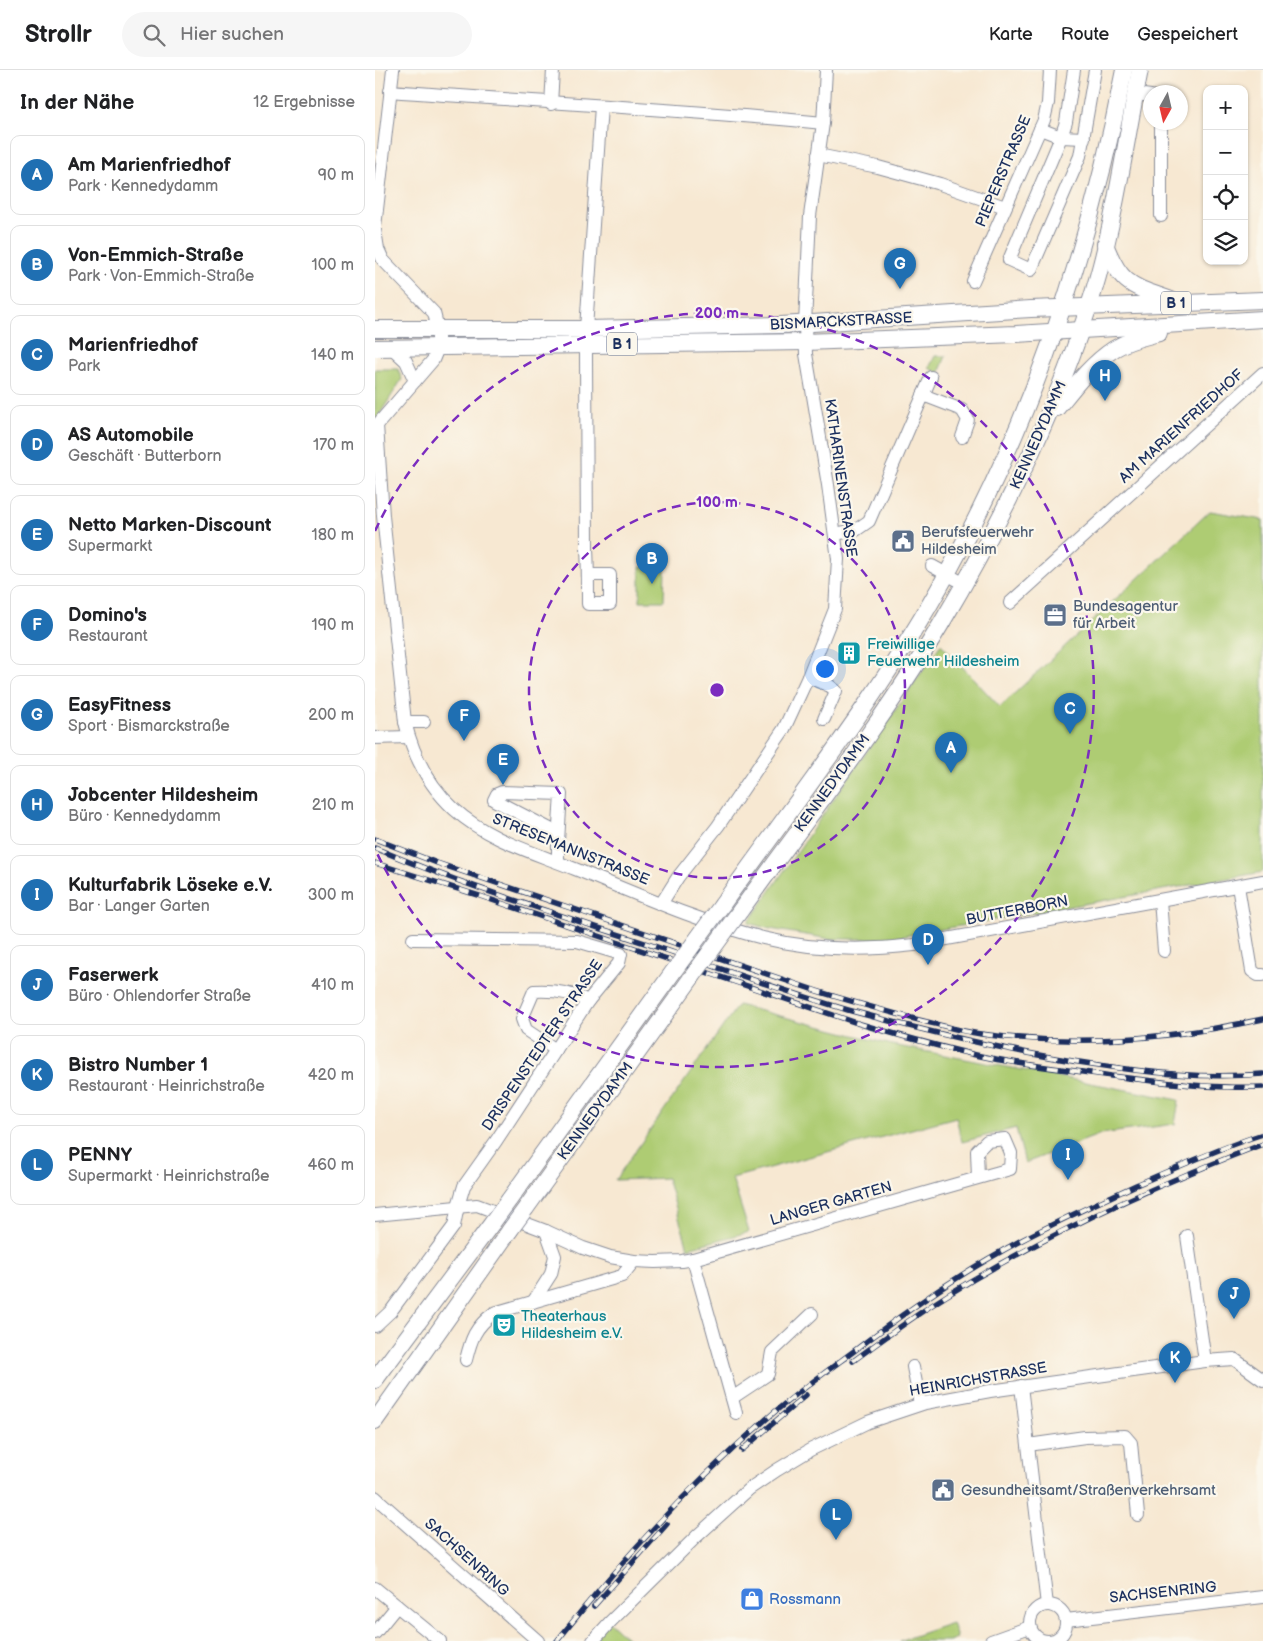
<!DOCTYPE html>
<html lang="de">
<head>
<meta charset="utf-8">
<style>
	:root { --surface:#fff; --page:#f6f6f6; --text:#202124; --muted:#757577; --line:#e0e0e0; --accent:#1f6fb2 }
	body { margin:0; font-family:"Balsamiq Sans",sans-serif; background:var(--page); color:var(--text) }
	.controls { position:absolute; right:15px; top:15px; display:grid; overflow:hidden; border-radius:10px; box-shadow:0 1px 4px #0004 }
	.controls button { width:45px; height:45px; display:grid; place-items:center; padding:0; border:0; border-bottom:1px solid var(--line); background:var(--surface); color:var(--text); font:25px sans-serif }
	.compass { position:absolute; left:768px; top:15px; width:45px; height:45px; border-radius:50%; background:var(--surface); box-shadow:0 1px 4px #0004; rotate:188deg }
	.you { position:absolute; left:449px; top:598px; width:18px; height:18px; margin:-12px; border:4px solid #fff; border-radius:50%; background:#1a73e8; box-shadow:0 0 0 8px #1a73e833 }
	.badge { display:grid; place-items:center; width:32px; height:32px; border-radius:50%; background:var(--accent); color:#fff; font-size:16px; font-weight:700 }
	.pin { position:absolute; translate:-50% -41px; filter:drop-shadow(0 1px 2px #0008) }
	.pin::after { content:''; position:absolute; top:26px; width:18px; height:15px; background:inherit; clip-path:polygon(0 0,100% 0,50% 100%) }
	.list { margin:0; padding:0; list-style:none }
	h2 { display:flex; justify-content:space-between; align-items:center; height:65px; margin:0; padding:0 20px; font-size:21px }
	h2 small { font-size:16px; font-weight:400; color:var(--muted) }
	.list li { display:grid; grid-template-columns:32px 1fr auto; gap:15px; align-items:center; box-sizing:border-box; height:80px; margin:0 10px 10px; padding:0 10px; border:1px solid var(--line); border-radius:10px }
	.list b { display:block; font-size:19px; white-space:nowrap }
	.list p { margin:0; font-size:16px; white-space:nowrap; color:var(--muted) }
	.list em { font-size:16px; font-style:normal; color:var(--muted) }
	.icon { flex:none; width:28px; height:28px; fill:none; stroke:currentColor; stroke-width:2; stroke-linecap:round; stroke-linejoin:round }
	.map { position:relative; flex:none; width:888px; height:1571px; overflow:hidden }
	header { display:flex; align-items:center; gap:30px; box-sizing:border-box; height:70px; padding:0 25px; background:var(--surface); border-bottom:1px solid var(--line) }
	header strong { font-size:24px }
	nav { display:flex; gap:28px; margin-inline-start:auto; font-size:18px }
	.search { width:350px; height:45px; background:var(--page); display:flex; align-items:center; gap:12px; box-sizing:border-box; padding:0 18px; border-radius:28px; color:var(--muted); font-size:19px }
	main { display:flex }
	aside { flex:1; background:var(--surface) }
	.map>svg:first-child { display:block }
	.green { fill:#aecc73; stroke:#647e68 }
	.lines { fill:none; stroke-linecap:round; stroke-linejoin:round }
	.minor-casing { stroke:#898c98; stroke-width:14 }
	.major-casing { stroke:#898c98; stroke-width:18 }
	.minor { stroke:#fff; stroke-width:12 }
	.major { stroke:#fff; stroke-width:16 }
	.rail-casing { stroke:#1b2f5e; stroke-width:5.5 }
	.rail { stroke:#fbf7ec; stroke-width:4; stroke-dasharray:11; stroke-linecap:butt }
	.major-bridge-casing { stroke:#898c98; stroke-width:18; stroke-linecap:butt }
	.major-bridge { stroke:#fff; stroke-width:16 }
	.ring { fill:none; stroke:#7b2cbf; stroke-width:2.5; stroke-dasharray:9 6 }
	.labels { text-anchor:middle; stroke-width:4.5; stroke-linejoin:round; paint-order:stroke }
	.shield { fill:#fbf7ec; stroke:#5e6b89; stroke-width:1 }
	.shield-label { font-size:14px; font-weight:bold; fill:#1b2f5e }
	.street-label { font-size:15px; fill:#1b2f5e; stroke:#fbf7ec }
	.service-label { font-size:15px; fill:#4e5e75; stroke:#fbf7ec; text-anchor:start }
	.culture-label { font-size:15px; fill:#0d838f; stroke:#fbf7ec; text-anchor:start }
	.shop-label { font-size:15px; fill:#366cbe; stroke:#fbf7ec; text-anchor:start }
	.centre { fill:#7b2cbf; stroke:#fbf7ec; stroke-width:2.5 }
	.ring-label { font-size:15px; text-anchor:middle; font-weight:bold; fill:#7b2cbf; stroke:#fbf7ec; stroke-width:4.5; stroke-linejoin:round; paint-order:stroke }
</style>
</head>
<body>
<header>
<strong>Strollr</strong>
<div class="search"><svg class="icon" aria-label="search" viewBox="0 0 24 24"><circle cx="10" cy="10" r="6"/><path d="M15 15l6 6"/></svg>Hier suchen</div>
<nav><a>Karte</a><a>Route</a><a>Gespeichert</a></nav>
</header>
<main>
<aside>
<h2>In der Nähe<small>12 Ergebnisse</small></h2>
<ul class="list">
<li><span class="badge">A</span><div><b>Am Marienfriedhof</b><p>Park · Kennedydamm</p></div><em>90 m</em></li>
<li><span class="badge">B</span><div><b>Von-Emmich-Straße</b><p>Park · Von-Emmich-Straße</p></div><em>100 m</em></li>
<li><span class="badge">C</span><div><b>Marienfriedhof</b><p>Park</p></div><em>140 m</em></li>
<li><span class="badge">D</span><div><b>AS Automobile</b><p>Geschäft · Butterborn</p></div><em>170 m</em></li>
<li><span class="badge">E</span><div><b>Netto Marken-Discount</b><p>Supermarkt</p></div><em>180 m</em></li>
<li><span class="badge">F</span><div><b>Domino's</b><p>Restaurant</p></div><em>190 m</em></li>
<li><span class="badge">G</span><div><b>EasyFitness</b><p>Sport · Bismarckstraße</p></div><em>200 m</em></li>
<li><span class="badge">H</span><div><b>Jobcenter Hildesheim</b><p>Büro · Kennedydamm</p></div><em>210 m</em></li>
<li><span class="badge">I</span><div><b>Kulturfabrik Löseke e.V.</b><p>Bar · Langer Garten</p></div><em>300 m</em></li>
<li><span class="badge">J</span><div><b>Faserwerk</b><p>Büro · Ohlendorfer Straße</p></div><em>410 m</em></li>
<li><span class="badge">K</span><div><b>Bistro Number 1</b><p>Restaurant · Heinrichstraße</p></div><em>420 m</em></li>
<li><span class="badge">L</span><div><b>PENNY</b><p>Supermarkt · Heinrichstraße</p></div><em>460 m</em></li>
</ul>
</aside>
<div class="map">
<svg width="888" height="1571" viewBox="0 0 888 1571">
	<rect width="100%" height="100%" fill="#fbf7ec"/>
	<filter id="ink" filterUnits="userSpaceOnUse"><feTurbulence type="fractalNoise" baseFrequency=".02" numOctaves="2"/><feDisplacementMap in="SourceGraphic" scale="10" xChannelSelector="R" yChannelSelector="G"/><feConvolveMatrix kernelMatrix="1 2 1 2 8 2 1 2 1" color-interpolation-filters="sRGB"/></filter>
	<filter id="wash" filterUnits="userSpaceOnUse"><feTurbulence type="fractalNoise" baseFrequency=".0096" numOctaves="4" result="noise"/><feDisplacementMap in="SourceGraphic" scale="20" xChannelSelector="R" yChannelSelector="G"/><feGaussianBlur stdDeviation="1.12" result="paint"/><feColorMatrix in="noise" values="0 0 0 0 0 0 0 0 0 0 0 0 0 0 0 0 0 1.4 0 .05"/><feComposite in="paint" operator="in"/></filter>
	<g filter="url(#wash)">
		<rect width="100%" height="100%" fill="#f7e8d2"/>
		<g class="green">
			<path d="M560,286H571L564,303L554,298Z"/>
			<path d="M0,299H23L27,309L3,347H0Z"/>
			<path d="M835,441L888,450V802L512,869H455L395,859L373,853L566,574L625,637Z"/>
			<path d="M265,497H290L289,531H265Z"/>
			<path d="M363,935L517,975L804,1030L800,1054L726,1064L650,1093L641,1058L587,1072L581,1047L357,1108L374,1162L313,1178L292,1108L240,1110Z"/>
			<path d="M233,1551L255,1571H215Z"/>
			<path d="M577,1553L582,1568L574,1571H524Z"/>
		</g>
	</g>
	<g filter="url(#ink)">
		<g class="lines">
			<g class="minor-casing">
				<g id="minor">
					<path d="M699,0L691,52L686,67L634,190L656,200L705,86L720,0"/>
					<path d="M15,21C159,32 304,39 448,53"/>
					<path d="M760,24L776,26"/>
					<path d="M176,34L178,0"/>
					<path d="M786,52V146"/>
					<path d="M665,59L686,67L709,68"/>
					<path d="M443,85L503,97L565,114L630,137"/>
					<path d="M0,157L18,0"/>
					<path d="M0,160L3,179L8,190L59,243L63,259V278L58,290L2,355"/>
					<path d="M598,211L669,50L673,33L675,0"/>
					<path d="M211,259L226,36"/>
					<path d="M211,274V288L212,478C213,497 213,515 213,534H235V505H213"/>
					<path d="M17,278L31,291L40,311"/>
					<path d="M548,325L587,340L593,350L587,367"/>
					<path d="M2,355L8,446L30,652C38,685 54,716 79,739C113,770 158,782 200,799C262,824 324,852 388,868C437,880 489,881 539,875L888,811"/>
					<path d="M460,464L481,460L494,451L556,307"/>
					<path d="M557,496L588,513"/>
					<path d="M635,533L888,303"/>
					<path d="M433,607L455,616L461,621L449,649"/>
					<path d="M30,652H49"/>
					<path d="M0,668L33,667"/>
					<path d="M183,792V771L175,759L119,730L122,724L127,722L186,724L183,771"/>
					<path d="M863,816L877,901L883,905H888"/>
					<path d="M785,830L789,881"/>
					<path d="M286,834L303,807L343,756L409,659L433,607L460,539L463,489L453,415L431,284L430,254L435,146L448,53L451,0"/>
					<path d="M181,980L151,960L147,949L159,921C178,920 196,922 213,931"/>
					<path d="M0,1145L102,1135L171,1161L208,1178L235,1187L259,1191L280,1192L307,1191L318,1189L603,1108L635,1099L636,1083L630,1069L612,1071L602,1081L603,1108"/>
					<path d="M812,1166L830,1291"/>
					<path d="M318,1189L361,1343"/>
					<path d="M158,1232L176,1204L180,1186L171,1161"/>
					<path d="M0,1256L16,1241L79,1156L83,1136L89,1116L121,1071L213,931L244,893L246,884L202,871L38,869"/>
					<path d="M91,1290C96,1269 100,1257 119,1243L247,1206L259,1191"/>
					<path d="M538,1297L545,1334"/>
					<path d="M646,1316L672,1535"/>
					<path d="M357,1328L393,1304L397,1282L437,1244"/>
					<path d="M653,1375L710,1367L750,1366L756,1373L763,1445"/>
					<path d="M0,1427L163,1571"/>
					<path d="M0,1518L22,1536L0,1563"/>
					<circle cx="673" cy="1553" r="18"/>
					<path d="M22,1536L65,1571"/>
					<path d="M691,1550L888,1527"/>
					<path d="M218,1571L235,1552L322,1466L374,1419L402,1400L435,1380L493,1352L550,1333L615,1321L830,1291L859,1289L888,1310"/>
					<path d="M616,1571L655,1557"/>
				</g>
			</g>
			<g class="major-casing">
				<g id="major">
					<path d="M730,174C746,216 757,216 796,230"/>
					<path d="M0,259H211L406,255L656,239L888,230"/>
					<path d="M0,278L430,272L641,264L888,249"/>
					<path d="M682,338C699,317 716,294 739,279C753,270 769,267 784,263"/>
					<path d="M347,835C424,727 508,621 572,504C659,346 715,177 749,0"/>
					<path d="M365,841C433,747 506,654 566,554C626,453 678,347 714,236C739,160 749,79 765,0"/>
					<path d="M134,1130L298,902"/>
					<path d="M151,1138L317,907"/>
					<path d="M0,1310L118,1152"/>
					<path d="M0,1351L135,1160"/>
				</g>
			</g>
			<use href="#minor" class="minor"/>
			<use href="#major" class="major"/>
			<g class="rail-casing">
				<g id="rail">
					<path d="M0,769L62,793L442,921C474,931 507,940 540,949C562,954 584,961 606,964C700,977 796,969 888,949"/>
					<path d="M0,778C94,818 192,847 288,879C350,900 411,922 473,940C554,962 635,982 717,994C774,1003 830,1009 888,1004"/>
					<path d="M0,793L105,826L482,953C526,966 570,979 615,988C655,996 696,1000 736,1006C787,1012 837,1019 888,1017"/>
					<path d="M478,1291C508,1269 539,1246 571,1226C670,1164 778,1116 888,1074"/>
					<path d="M367,1380L431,1325"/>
					<path d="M219,1536L292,1454"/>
					<path d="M182,1571C245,1492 312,1418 388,1352C417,1326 448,1304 479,1281C531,1241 587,1202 645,1171C683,1151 722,1133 761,1115C803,1097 844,1078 888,1064"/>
				</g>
			</g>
			<use href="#rail" class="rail"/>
			<g class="major-bridge-casing">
				<g id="major-bridge">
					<path d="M298,902L347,835"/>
					<path d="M317,907L365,841"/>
					<path d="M118,1152L134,1130"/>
					<path d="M135,1160L151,1138"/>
				</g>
			</g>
			<use href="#major-bridge" class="major-bridge"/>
		</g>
	</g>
	<g class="ring">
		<circle cx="342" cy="620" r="188"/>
		<path d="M0 461A377 377 0 1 1 0 779"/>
	</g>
	<defs>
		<g id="civic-square" transform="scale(1.25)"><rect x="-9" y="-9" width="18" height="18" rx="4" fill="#5c6f8a" stroke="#fbf7ec"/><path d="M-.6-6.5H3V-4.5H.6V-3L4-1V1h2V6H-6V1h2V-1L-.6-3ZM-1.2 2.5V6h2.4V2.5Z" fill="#fff"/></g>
		<g id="office-square" transform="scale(1.25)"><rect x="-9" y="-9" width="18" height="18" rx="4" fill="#5c6f8a" stroke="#fbf7ec"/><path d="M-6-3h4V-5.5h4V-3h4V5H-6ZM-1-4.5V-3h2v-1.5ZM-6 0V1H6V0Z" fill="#fff"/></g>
		<g id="building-square" transform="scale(1.25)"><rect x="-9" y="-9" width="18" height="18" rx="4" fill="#0f9aa8" stroke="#fbf7ec"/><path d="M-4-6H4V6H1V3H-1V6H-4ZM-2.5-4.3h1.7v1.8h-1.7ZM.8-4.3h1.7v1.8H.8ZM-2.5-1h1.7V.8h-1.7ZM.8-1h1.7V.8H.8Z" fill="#fff"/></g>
		<g id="theatre-square" transform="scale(1.25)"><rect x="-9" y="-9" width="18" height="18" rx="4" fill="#0f9aa8" stroke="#fbf7ec"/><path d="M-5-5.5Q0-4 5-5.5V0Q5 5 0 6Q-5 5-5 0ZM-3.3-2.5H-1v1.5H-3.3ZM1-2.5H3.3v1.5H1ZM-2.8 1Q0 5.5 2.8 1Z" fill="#fff"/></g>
		<g id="shop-square" transform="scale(1.25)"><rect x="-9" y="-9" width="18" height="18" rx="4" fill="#3f7fe0" stroke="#fbf7ec"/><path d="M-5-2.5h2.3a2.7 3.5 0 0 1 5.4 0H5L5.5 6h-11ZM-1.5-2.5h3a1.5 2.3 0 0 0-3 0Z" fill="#fff"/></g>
	</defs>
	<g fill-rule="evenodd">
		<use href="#civic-square" x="528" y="471"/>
		<use href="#office-square" x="680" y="545"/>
		<use href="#building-square" x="474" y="583"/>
		<use href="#theatre-square" x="129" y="1255"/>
		<use href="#civic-square" x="568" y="1420"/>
		<use href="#shop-square" x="377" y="1529"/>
	</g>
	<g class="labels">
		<g class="shield">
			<rect x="786" y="221.5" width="30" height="23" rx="4"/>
			<rect x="232" y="262.5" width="30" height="23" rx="4"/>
		</g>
		<g class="shield-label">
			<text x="801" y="238">B 1</text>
			<text x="247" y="279">B 1</text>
		</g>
		<g class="street-label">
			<text transform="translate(628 101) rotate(-67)" y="5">PIEPERSTRASSE</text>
			<text transform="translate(466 251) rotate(-3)" y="5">BISMARCKSTRASSE</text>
			<text transform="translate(806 356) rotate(-42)" y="5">AM MARIENFRIEDHOF</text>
			<text transform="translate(663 365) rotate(-66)" y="5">KENNEDYDAMM</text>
			<text transform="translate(466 408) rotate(82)" y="5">KATHARINENSTRASSE</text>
			<text transform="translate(457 713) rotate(-54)" y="5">KENNEDYDAMM</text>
			<text transform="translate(196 779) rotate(22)" y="5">STRESEMANNSTRASSE</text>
			<text transform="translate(642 840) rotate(-11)" y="5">BUTTERBORN</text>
			<text transform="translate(167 975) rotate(-56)" y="5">DRISPENSTEDTER STRASSE</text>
			<text transform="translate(220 1041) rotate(-54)" y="5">KENNEDYDAMM</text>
			<text transform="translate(456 1133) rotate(-16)" y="5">LANGER GARTEN</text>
			<text transform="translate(603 1309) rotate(-10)" y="5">HEINRICHSTRASSE</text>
			<text transform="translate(92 1487) rotate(42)" y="5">SACHSENRING</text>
			<text transform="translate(788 1522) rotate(-6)" y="5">SACHSENRING</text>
		</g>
		<g class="service-label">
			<text x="546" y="467">Berufsfeuerwehr<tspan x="546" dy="17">Hildesheim</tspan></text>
			<text x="698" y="541">Bundesagentur<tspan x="698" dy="17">für Arbeit</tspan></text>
			<text x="586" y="1425">Gesundheitsamt/Straßenverkehrsamt</text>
		</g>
		<g class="culture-label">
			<text x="492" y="579">Freiwillige<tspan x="492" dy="17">Feuerwehr Hildesheim</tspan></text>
			<text x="146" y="1251">Theaterhaus<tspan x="146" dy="17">Hildesheim e.V.</tspan></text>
		</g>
		<g class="shop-label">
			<text x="394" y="1534">Rossmann</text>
		</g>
	</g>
	<circle cx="342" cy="620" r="8" class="centre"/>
	<g class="ring-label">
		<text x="342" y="248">200 m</text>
		<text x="342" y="437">100 m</text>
	</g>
</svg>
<div class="controls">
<button>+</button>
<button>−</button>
<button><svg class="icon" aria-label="locate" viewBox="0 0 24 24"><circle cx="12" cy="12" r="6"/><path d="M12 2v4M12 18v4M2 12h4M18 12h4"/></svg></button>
<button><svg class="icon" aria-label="layers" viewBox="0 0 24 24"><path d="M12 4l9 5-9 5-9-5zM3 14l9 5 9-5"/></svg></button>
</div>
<svg class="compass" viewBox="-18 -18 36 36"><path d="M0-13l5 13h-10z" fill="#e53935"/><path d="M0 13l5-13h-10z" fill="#757577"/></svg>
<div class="you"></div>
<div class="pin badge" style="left:576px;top:703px">A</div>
<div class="pin badge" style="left:277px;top:514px">B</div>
<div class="pin badge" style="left:695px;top:664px">C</div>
<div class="pin badge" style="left:553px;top:895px">D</div>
<div class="pin badge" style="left:128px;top:715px">E</div>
<div class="pin badge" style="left:89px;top:671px">F</div>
<div class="pin badge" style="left:525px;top:219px">G</div>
<div class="pin badge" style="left:730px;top:331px">H</div>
<div class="pin badge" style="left:693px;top:1110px">I</div>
<div class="pin badge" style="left:859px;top:1249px">J</div>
<div class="pin badge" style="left:800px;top:1313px">K</div>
<div class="pin badge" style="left:461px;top:1470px">L</div>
</div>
</main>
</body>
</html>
